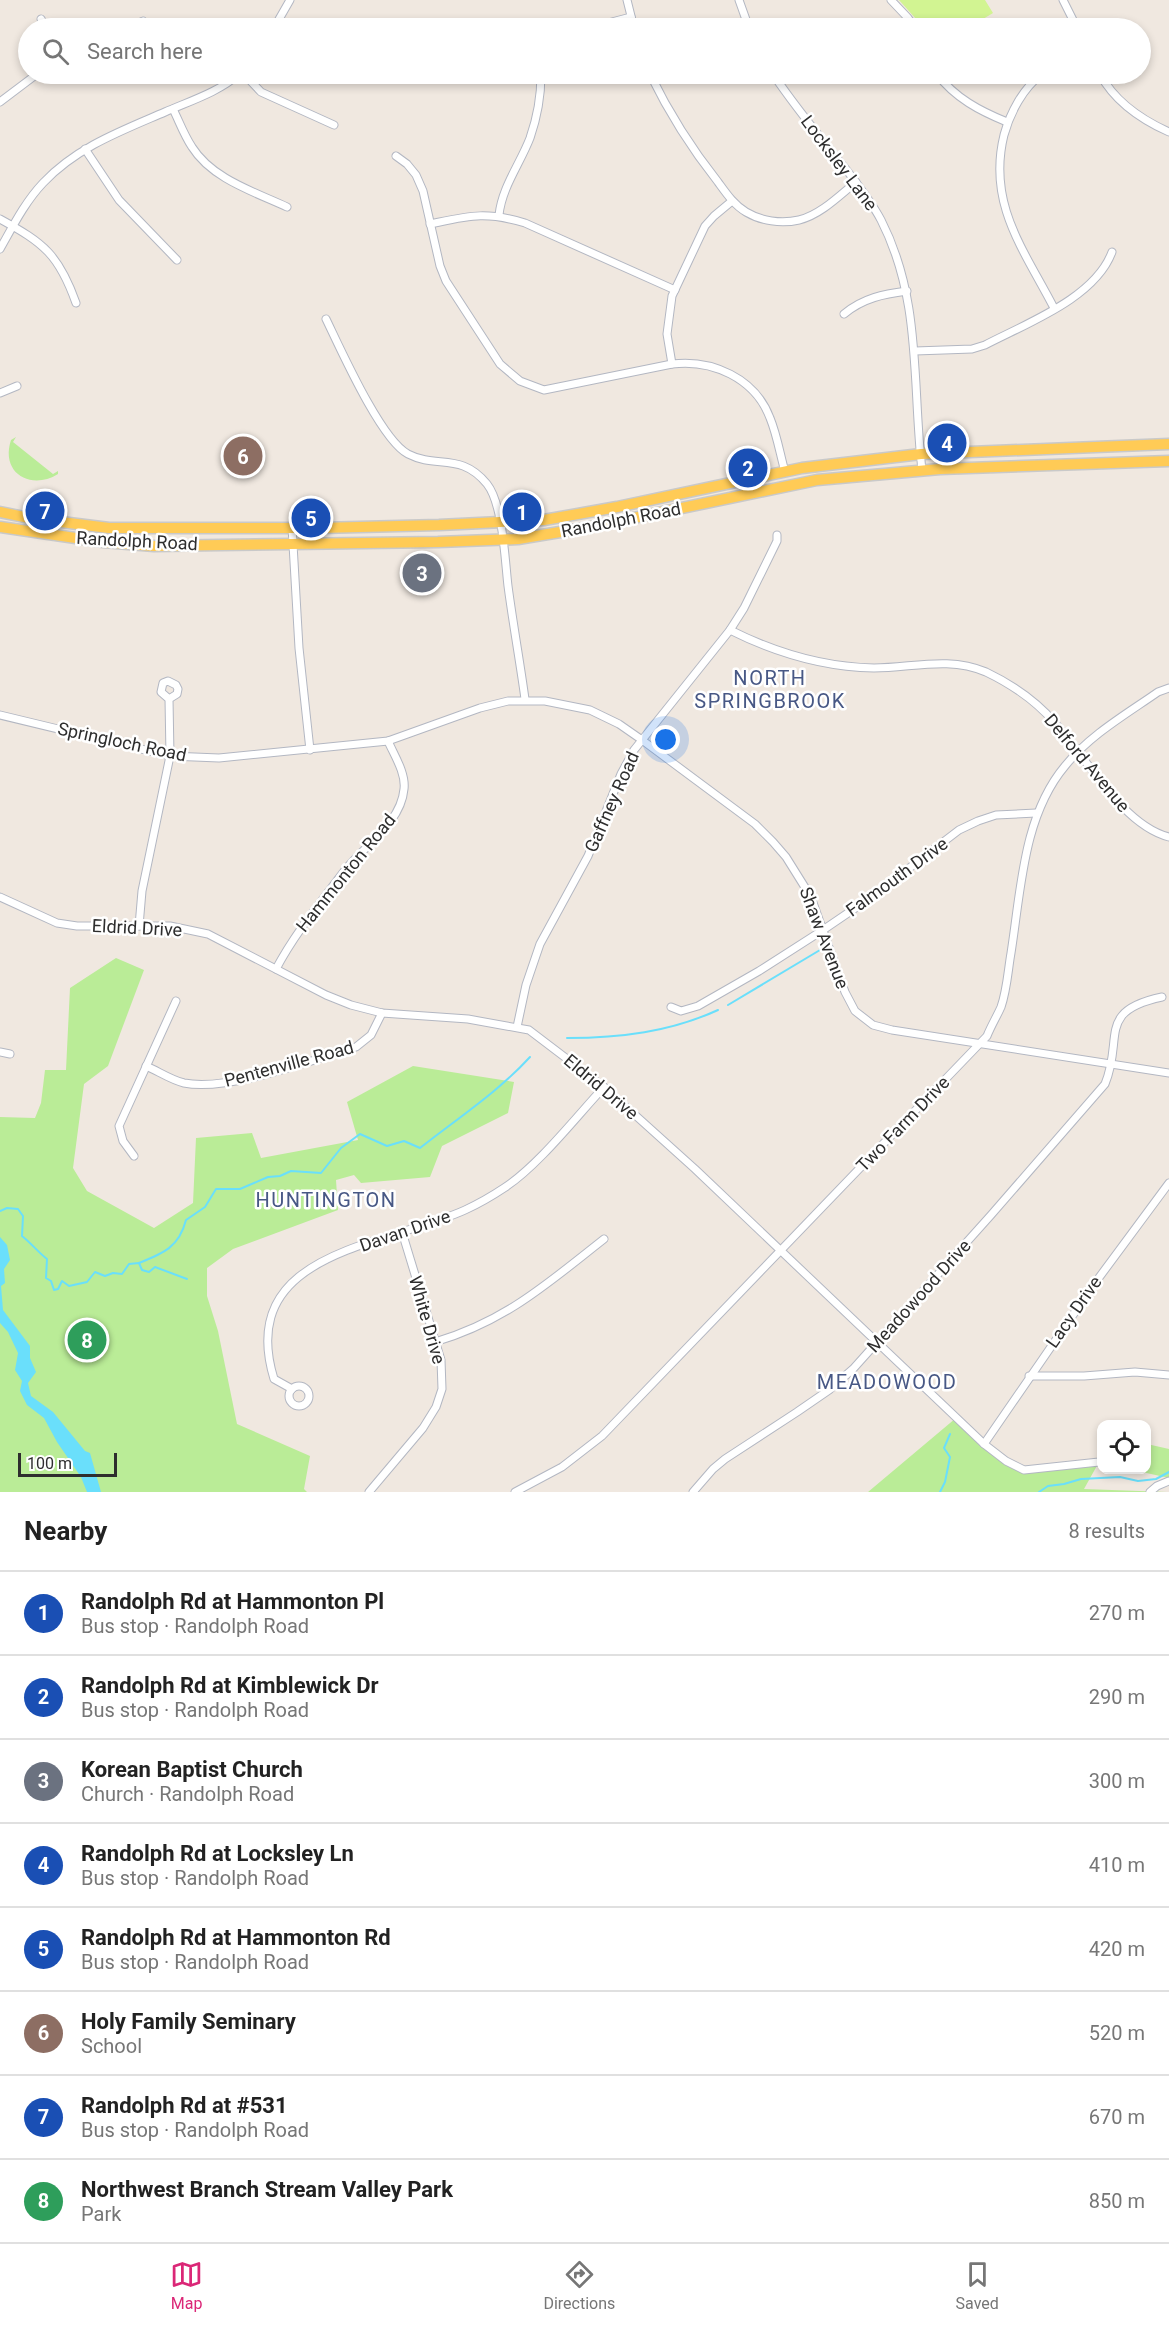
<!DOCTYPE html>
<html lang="en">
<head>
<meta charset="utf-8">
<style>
	:root { --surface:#fff; --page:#f6f6f6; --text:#222; --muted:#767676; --line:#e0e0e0; --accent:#db2777 }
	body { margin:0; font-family:Roboto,sans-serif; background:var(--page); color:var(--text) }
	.controls { position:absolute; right:18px; bottom:18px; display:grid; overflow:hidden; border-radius:12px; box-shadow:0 3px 9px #0003 }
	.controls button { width:54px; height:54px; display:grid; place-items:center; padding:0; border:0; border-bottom:2px solid var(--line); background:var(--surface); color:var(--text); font:30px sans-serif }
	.scale { position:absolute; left:18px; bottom:15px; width:99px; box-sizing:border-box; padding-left:6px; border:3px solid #2e2e2e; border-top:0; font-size:16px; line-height:21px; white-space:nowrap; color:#2e2e2e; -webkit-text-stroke:4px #fff; paint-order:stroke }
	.you { position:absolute; left:666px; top:740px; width:21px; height:21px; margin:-15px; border:4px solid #fff; border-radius:50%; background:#1a73e8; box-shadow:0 0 0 9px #1a73e833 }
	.badge { display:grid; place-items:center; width:39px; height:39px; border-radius:50%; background:var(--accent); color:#fff; font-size:20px; font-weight:700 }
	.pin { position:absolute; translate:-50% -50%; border:3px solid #fff; box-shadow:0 2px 6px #0006 }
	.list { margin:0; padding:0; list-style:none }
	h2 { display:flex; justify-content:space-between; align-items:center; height:78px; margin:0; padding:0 24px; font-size:26px }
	h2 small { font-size:20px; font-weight:400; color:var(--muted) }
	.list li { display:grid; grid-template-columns:39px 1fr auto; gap:18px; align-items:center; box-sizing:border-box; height:84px; padding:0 24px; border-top:2px solid var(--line) }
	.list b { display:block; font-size:22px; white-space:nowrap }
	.list p { margin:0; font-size:20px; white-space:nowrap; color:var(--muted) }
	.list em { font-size:20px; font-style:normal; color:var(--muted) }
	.icon { flex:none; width:33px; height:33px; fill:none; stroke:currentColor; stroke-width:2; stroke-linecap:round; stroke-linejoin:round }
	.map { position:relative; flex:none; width:1169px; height:1492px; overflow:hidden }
	.search { position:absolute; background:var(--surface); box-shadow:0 3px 9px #0003; left:18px; right:18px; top:18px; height:66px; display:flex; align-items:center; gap:15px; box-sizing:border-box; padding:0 21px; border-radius:33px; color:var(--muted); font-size:22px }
	.sheet { height:750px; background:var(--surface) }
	nav { display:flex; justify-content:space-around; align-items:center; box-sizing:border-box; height:84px; border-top:2px solid var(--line); background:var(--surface); font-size:16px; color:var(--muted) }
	nav a { display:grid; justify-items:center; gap:3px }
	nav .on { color:var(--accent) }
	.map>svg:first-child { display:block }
	.green { fill:#baec97 }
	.pitch { fill:#d2f492 }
	.water { fill:#6adffb }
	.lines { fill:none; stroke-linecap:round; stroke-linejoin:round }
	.stream { stroke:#6adffb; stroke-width:2 }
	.minor-casing { stroke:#b3b7c2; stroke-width:9 }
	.primary-casing { stroke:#c9c9c9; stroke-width:13 }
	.minor { stroke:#fff; stroke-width:7 }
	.primary { stroke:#ffcb56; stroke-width:10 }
	.labels { text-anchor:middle; stroke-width:5; stroke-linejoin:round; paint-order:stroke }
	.street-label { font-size:18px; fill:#2e2e2e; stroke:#fff }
	.neighbourhood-label { font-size:20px; letter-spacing:1.5px; fill:#485885; stroke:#fff }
</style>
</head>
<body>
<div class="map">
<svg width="1169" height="1492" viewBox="0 0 1169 1492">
	<rect width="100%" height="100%" fill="#f0e8e0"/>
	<g class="green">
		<path d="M16,437L13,442L53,474L58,471V474C31,491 0,473 11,440Z"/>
		<path d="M116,958L144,970L108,1066L84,1084L73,1168L87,1191L154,1228L193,1203L196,1138L252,1133L261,1158L358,1140L347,1102L413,1066L514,1082L508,1113L442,1146L430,1177L361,1183L354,1175L336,1180L338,1210L233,1249L207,1268V1296L218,1331L237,1424L310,1456L304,1489L307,1492H0V1117L35,1118L41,1103L45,1070H66L70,988Z"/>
		<path d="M956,1418L984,1444L1024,1470L1099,1462L1084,1489L1167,1492H868Z"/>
		<path d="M1147,1444L1169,1449V1478L1142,1472V1470H1146Z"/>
	</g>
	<path class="pitch" d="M899,0H985L993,13L968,28H920L917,20Z"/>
	<path class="water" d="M0,1237L7,1245L10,1260L4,1269L5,1283L1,1286L3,1310L30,1346V1358L36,1372L28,1383L31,1396L53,1412L85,1451L90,1453L101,1492H87L81,1477L57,1442L44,1418L27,1405L20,1391L22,1381L15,1370L18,1353L8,1332L0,1323Z"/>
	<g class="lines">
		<g class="stream">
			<path d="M728,1005L820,950"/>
			<path d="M567,1038C620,1038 670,1032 718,1010"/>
			<path d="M0,1211L7,1208L18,1209L23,1216L22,1236C32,1244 38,1252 47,1259L46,1278L51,1281L54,1290L58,1289L62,1281L69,1286L87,1282L95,1272L105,1276L113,1273L122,1274L129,1264L139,1263L142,1270L149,1272L155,1267L187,1279"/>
			<path d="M139,1263C164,1253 179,1247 186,1220L205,1207L216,1189H240L268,1177L280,1176L291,1171L321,1173L341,1148L360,1134L387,1146L404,1141L420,1148C458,1118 498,1092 530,1057"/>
			<path d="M940,1492L945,1482L950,1457L944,1448L950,1434"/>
			<path d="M1039,1492L1048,1486L1064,1484L1081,1479L1120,1477L1138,1481L1156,1479L1169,1472"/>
		</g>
		<g class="minor-casing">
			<g id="minor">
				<path d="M627,0L634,28"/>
				<path d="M739,0L749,28"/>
				<path d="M891,0L908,18L915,28"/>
				<path d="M1063,0L1077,28"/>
				<path d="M41,19L46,28"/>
				<path d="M127,28L143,21"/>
				<path d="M274,28L290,0"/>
				<path d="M589,28L631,17"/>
				<path d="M244,74L261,92L334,125"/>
				<path d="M650,74C669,113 691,148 718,182C726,193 734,205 746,212C761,221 781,224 799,220C820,215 839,196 856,182"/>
				<path d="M773,74C795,107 820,137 845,168C858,185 871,201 881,220C922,300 912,384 922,470"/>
				<path d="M937,74C955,98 980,111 1007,122"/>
				<path d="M1042,74C1023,88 1010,113 1004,135C987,204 1024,250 1054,308"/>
				<path d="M1100,74C1115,102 1140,119 1169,132"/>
				<path d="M0,102L37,74"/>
				<path d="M173,109C179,121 184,135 192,147C212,179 255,192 287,207"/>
				<path d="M85,149L119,200L177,260"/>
				<path d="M396,156L407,164L416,175L423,191L440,266L446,281L500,364L520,381L544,390L672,364C712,359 755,378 770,418C777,435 780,454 785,472"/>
				<path d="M499,215C502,187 520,164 530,138C537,118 541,95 541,74"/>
				<path d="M0,219C44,243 59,255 76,303"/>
				<path d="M430,224C469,216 485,211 525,223L675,290"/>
				<path d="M0,249C13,226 25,202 43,183C77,147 121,131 165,112C190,101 219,92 239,74"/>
				<path d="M844,314C863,298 884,294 907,291"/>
				<path d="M326,319C341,350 381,440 408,454C437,469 461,452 487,484C503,504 505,561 508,586C513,624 520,662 525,699"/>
				<path d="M915,351L972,349L985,345C1027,323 1095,298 1112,252"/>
				<path d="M672,364L667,334L672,296L705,226L714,216L732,201"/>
				<path d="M0,393L17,386"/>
				<path d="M292,527L299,648L310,750"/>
				<path d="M730,630C776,653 822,667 874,668C912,668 948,656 986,672C1011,684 1037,702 1055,723C1087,758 1122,825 1169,837"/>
				<path d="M0,715L170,756L219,758L388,741L480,708L508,701H545L590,710L619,724L642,740L755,824L773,842L786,857L811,897L845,992L855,1011L873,1025L892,1030L1169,1073"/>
				<path d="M0,897L57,923L77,926H170L208,934L326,995L351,1005L382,1013L468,1019L529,1030L604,1087L695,1169L984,1444L1006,1461L1024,1470L1099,1462"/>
				<path d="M139,926L142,891L170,756L169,699L177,694L178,689L176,685L168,681L163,683L161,692L169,699"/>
				<path d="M276,969C295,933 321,902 345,870C365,845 401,823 404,789C406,773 394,755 388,741"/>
				<path d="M671,1007L681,1011L698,1006L759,971L823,930L870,898L959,830L978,821L996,815L1036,813"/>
				<path d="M517,1027L526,985L540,944L588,856L621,774L634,750L730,630L744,608L777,541V535"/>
				<path d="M0,1052L10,1054"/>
				<path d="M146,1066C158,1071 171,1080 184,1083C228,1092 312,1060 356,1047L371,1035L382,1013"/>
				<path d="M134,1156L123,1141L119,1126L176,1001"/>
				<path d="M435,1342C506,1321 548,1283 604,1239"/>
				<path d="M1029,1376H1084L1135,1372L1169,1375"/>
				<circle cx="299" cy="1396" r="10"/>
				<path d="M292,1389L274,1379C235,1251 386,1246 465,1210C478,1204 492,1196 504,1188C538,1166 576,1117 604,1087"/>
				<path d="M984,1444L1095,1283L1169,1183"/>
				<path d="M369,1492L423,1428L436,1407L442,1389L441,1360L402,1232"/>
				<path d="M515,1492L562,1467L602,1436L987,1036C991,1026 997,1016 1001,1007C1007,990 1008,970 1011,953C1021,890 1023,816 1065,766C1090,735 1125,715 1158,692L1169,688"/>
				<path d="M693,1492L713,1469L725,1459L797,1412L829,1390L853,1369L991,1215L1105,1084C1124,1038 1096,1011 1162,997"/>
				<path d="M1150,1492L1157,1486L1169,1481"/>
			</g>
		</g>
		<g class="primary-casing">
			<g id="primary">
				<path d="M0,512L29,518L109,528H319L439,525L544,520L617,507L802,468L921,454L1169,444"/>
				<path d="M0,527L103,542L154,546L438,542L518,539L590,527L817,480L940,469L1169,461"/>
			</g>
		</g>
		<use href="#minor" class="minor"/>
		<use href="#primary" class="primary"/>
	</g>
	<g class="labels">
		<g class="street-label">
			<text transform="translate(839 163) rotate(53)" y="6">Locksley Lane</text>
			<text transform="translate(621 520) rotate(-11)" y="6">Randolph Road</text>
			<text transform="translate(137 541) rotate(3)" y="6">Randolph Road</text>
			<text transform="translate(122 742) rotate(12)" y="6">Springloch Road</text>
			<text transform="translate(1087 763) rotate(50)" y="6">Delford Avenue</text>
			<text transform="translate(612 802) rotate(-66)" y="6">Gaffney Road</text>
			<text transform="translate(346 873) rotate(-51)" y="6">Hammonton Road</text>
			<text transform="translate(897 877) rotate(-36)" y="6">Falmouth Drive</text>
			<text transform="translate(137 928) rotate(3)" y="6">Eldrid Drive</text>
			<text transform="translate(824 938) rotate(69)" y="6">Shaw Avenue</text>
			<text transform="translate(289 1064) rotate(-15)" y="6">Pentenville Road</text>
			<text transform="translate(601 1087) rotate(40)" y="6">Eldrid Drive</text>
			<text transform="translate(903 1124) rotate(-46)" y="6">Two Farm Drive</text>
			<text transform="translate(405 1231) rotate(-19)" y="6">Davan Drive</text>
			<text transform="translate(919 1296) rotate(-48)" y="6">Meadowood Drive</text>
			<text transform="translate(1074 1312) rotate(-55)" y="6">Lacy Drive</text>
			<text transform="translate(427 1320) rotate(74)" y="6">White Drive</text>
		</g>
		<g class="neighbourhood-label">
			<text x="770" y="685">NORTH<tspan x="770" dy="23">SPRINGBROOK</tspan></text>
			<text x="326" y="1207">HUNTINGTON</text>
			<text x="887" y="1389">MEADOWOOD</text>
		</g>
	</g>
</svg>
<div class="controls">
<button><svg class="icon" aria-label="locate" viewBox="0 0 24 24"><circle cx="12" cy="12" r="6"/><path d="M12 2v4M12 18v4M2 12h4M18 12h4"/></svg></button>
</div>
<div class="scale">100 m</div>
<div class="you"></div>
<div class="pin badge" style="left:522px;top:512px;background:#1a4fb4">1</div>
<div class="pin badge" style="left:748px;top:468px;background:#1a4fb4">2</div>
<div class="pin badge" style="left:422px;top:573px;background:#6b7280">3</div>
<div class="pin badge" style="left:947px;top:443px;background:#1a4fb4">4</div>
<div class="pin badge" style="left:311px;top:518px;background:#1a4fb4">5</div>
<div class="pin badge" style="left:243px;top:456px;background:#8d6e63">6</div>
<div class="pin badge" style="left:45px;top:511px;background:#1a4fb4">7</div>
<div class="pin badge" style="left:87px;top:1340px;background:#2e9e5b">8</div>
<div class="search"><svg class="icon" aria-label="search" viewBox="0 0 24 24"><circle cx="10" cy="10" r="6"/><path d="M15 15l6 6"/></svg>Search here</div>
</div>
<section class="sheet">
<h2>Nearby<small>8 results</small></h2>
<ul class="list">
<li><span class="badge" style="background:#1a4fb4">1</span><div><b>Randolph Rd at Hammonton Pl</b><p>Bus stop · Randolph Road</p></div><em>270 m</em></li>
<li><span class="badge" style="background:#1a4fb4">2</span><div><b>Randolph Rd at Kimblewick Dr</b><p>Bus stop · Randolph Road</p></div><em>290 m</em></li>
<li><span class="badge" style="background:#6b7280">3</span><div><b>Korean Baptist Church</b><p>Church · Randolph Road</p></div><em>300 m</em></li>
<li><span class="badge" style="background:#1a4fb4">4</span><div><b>Randolph Rd at Locksley Ln</b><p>Bus stop · Randolph Road</p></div><em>410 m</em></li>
<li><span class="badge" style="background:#1a4fb4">5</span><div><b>Randolph Rd at Hammonton Rd</b><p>Bus stop · Randolph Road</p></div><em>420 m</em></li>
<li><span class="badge" style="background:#8d6e63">6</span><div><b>Holy Family Seminary</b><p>School</p></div><em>520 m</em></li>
<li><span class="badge" style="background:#1a4fb4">7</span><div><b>Randolph Rd at #531</b><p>Bus stop · Randolph Road</p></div><em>670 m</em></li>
<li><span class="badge" style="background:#2e9e5b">8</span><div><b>Northwest Branch Stream Valley Park</b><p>Park</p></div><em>850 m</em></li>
</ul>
</section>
<nav>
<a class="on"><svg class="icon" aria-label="map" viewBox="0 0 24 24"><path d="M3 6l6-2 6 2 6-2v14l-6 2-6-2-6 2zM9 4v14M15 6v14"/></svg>Map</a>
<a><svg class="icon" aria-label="directions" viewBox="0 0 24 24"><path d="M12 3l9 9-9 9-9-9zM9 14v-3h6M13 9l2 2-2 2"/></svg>Directions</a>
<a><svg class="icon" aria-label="saved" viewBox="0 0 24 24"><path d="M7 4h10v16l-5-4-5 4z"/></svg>Saved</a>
</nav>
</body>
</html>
